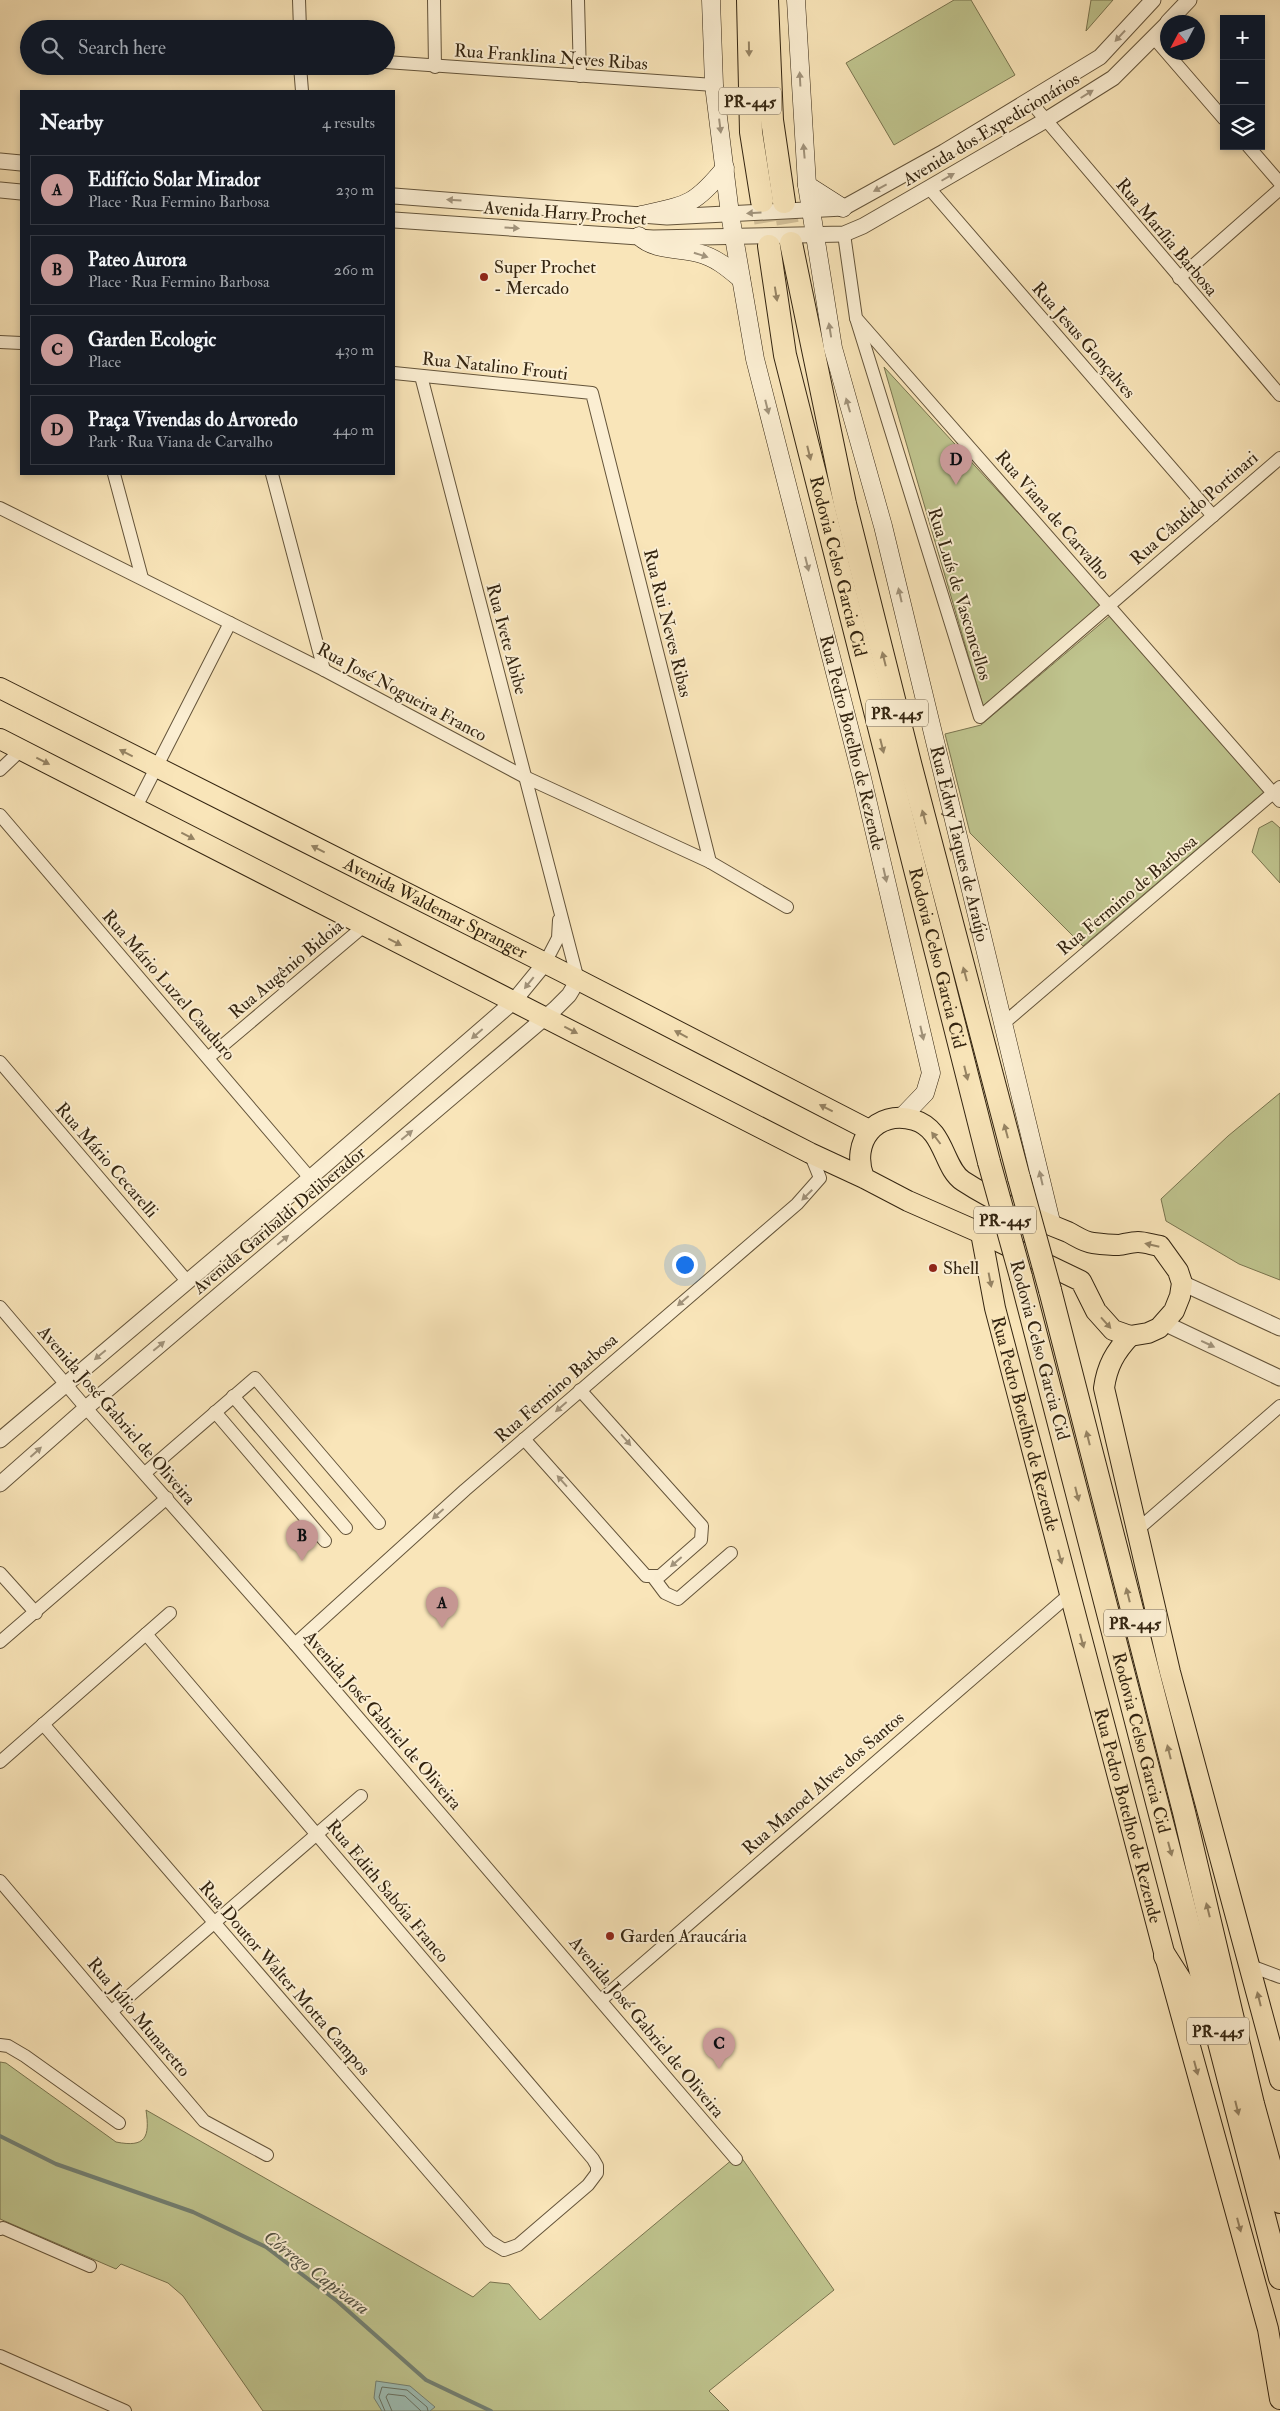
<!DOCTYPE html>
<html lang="en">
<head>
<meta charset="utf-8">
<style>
	:root { --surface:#171b24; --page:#242831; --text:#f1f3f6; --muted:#9ea1a6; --line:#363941; --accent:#c59692 }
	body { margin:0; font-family:"IM FELL Double Pica",serif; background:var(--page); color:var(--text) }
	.controls { position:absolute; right:15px; top:15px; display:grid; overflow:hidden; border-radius:0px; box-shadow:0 2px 8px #0003 }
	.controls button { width:45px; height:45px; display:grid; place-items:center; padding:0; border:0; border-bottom:1px solid var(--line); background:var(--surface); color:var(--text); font:25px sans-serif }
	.compass { position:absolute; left:1160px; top:15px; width:45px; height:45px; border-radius:50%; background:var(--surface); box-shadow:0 2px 8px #0003; rotate:229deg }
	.you { position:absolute; left:684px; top:1264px; width:18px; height:18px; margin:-12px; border:4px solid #fff; border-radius:50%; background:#1a73e8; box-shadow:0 0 0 8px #1a73e833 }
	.badge { display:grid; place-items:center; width:32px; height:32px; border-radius:50%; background:var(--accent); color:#111; font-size:16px; font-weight:700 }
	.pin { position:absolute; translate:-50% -41px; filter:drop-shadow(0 1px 2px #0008) }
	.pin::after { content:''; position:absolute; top:26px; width:18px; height:15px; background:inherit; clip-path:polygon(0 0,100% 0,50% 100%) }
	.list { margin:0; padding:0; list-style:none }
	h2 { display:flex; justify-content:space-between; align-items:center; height:65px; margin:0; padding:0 20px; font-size:21px }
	h2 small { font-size:16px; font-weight:400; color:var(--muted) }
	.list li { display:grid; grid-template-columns:32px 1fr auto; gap:15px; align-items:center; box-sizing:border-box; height:70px; margin:0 10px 10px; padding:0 10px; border:1px solid var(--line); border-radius:0px }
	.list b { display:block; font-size:19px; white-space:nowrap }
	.list p { margin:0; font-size:16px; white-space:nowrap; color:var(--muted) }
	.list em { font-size:16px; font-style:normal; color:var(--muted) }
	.icon { flex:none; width:28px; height:28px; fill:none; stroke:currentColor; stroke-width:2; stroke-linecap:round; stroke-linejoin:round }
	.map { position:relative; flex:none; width:1280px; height:2411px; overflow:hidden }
	.search { position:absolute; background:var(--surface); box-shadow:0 2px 8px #0003; left:20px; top:20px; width:375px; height:55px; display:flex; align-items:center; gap:12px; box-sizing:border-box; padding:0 18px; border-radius:28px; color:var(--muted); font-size:19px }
	.panel { position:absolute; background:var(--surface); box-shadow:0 2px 8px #0003; left:20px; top:90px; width:375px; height:385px; border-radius:0px }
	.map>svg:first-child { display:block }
	.green { fill:#bfc48e; stroke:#79744f }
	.water { fill:#9ebeb5; stroke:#738073 }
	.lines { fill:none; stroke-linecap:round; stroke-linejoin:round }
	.shore { stroke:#687162; stroke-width:1 }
	.stream { stroke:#738073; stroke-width:4 }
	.motorway-tunnel { stroke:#d1be97; stroke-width:22; stroke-dasharray:22 11; stroke-linecap:butt }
	.minor-casing { stroke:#64543a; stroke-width:14 }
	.tertiary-casing { stroke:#64543a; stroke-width:17 }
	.secondary-casing { stroke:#332410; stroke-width:19 }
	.primary-casing { stroke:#332410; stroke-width:22 }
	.motorway-casing { stroke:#332410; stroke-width:24 }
	.minor { stroke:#fbeed2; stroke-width:12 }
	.tertiary { stroke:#fbeed2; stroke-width:15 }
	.secondary { stroke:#fbeed2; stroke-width:18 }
	.primary { stroke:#f9e5b9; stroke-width:20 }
	.motorway { stroke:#f9e5b9; stroke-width:22 }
	.motorway-bridge-casing { stroke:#332410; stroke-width:24; stroke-linecap:butt }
	.motorway-bridge { stroke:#f9e5b9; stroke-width:22 }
	.oneway { fill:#a1937b }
	.oneway2 { fill:#968464 }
	.poi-dot { fill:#8f2418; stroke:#fbeed2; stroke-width:2 }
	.labels { text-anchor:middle; stroke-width:4; stroke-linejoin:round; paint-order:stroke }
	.shield { fill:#fbeed2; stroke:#6f614a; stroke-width:1 }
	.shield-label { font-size:16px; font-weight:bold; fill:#332410 }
	.street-label { font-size:18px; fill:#332410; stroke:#fbeed2 }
	.poi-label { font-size:18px; fill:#332410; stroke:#fbeed2; text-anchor:start }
	.water-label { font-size:19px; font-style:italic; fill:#535242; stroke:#fbeed2 }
</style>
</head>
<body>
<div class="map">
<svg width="1280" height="2411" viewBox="0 0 1280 2411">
	<rect width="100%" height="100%" fill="#f9e5b9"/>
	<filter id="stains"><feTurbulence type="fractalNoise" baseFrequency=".004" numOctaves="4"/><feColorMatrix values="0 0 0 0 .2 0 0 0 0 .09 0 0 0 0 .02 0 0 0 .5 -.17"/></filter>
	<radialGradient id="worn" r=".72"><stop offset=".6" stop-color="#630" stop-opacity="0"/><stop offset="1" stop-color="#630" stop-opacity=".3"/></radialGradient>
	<g class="green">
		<path d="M954,0H971L1015,75L894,145L846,63Z"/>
		<path d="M1091,0H1113L1086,31Z"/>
		<path d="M884,367L1102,604L983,706Z"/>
		<path d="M1111,615L1264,792L1083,946L970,833L945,734L981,725Z"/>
		<path d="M1272,821L1280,828V883L1252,852L1259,828Z"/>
		<path d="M1280,1093V1280L1239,1264L1166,1221L1161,1199L1228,1136Z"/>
		<path d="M0,2062L6,2063L116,2142C146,2148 150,2137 146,2110L473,2297L490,2282L509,2284L540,2320L739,2154L834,2290L709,2391L729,2411H263L183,2296L168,2283L121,2264L116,2269L0,2219Z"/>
	</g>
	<path class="water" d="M376,2381L410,2386L435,2407L430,2411H382L374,2398Z"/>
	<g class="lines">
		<g class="shore">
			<path d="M385,2411L379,2397L382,2387L407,2390L427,2407L428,2411"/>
			<path d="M392,2411L386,2397L388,2394L405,2396L421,2411"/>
		</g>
		<path class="stream" d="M0,2136L56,2164L193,2212L266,2247L337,2301L426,2380L491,2411"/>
		<g class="motorway-tunnel">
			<path d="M762,201L769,246"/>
			<path d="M784,202L791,243"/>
		</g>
		<g class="minor-casing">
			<g id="minor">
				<path d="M299,0L300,29"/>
				<path d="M434,0L435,67"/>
				<path d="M578,0L580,76"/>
				<path d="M1154,38L1224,119"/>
				<path d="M386,62L714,85"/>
				<path d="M300,66L302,91"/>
				<path d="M1029,100L1280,395"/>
				<path d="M1248,146L1280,183"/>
				<path d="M929,188L1213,516"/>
				<path d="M844,234L856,318L1280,801"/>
				<path d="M1179,278L1280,189"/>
				<path d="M856,318L980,717L1280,458"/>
				<path d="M0,342L21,343"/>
				<path d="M394,373L592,393L710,862"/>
				<path d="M421,376L578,980"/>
				<path d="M114,474L142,578"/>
				<path d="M272,474L324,670"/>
				<path d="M0,508L324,670L525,777L710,862L787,907"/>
				<path d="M0,770L21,750"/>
				<path d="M135,809L230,623"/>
				<path d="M0,815L310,1178"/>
				<path d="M545,963L558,938L559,920"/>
				<path d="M1004,1023L1280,787"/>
				<path d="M209,1057L364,926"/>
				<path d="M0,1062L187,1281"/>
				<path d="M0,1307L86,1408L295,1644L736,2159"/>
				<path d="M233,1396L346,1528"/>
				<path d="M215,1412L325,1541"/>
				<path d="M524,1439L646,1576H660L701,1540L702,1526L580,1390"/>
				<path d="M145,1473L255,1378L379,1523"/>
				<path d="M1136,1531L1280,1406"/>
				<path d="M0,1573L36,1613"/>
				<path d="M653,1577L665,1593L678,1599L731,1553"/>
				<path d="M0,1642L167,1498"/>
				<path d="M295,1644L465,1490L797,1204L820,1178L810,1153"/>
				<path d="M43,1724L489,2241L504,2250L518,2245L588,2185L597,2173V2166L593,2159L146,1634"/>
				<path d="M0,1762L170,1613"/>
				<path d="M0,1881L204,2121L267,2155"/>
				<path d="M1251,1966L1280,1977"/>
				<path d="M601,2000L1070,1594"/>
				<path d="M112,2011L361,1796"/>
				<path d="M0,2045L8,2046L25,2056L119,2123"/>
				<path d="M0,2229L3,2228L90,2266"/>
				<path d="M0,2356L125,2411"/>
			</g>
		</g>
		<g class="tertiary-casing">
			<g id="tertiary">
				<path d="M1168,22L1189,0"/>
				<path d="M0,161L21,163"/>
				<path d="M0,190L21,192"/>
				<path d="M394,196L667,217L843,208L944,152L1100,57L1153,0"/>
				<path d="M394,220L653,238L844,234L863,226L929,188L1046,120L1113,78L1168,23"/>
				<path d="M1182,1283L1280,1328"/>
				<path d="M1164,1323L1280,1378"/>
				<path d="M0,1440L310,1178L513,1002L545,963"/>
				<path d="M0,1484L86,1408L555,1009L569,995L578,980"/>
			</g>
		</g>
		<g class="secondary-casing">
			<g id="secondary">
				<path id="s1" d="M711,0L714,85L730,214L755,359L862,778L931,1073L925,1093L902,1117"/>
				<path id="s2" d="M796,0L807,185L833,348L883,526L1052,1226"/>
				<path d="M807,185L843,208"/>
				<path d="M641,215C687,205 694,206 725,168"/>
				<path d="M639,236C654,251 679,248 698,253C715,257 728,268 741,279"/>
			</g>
		</g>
		<g class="primary-casing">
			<g id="primary">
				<path id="s3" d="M0,688L561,971L869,1130"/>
				<path d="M0,739L810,1153L864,1178L908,1201L981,1233L1081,1281L1096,1311L1113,1330L1130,1336L1148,1333L1159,1328L1174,1311L1180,1296L1182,1283L1178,1271L1160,1246C1153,1245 1145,1242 1138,1242C1132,1242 1125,1244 1119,1245C1111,1245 1101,1244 1093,1243C1084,1242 1076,1236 1068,1232C1033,1218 995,1202 963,1181C943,1168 945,1129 914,1120C876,1109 850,1142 864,1178"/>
				<path id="s4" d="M981,1233L995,1308L1070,1594L1165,1956L1268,2329L1280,2399"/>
				<path d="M1130,1336C1115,1352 1107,1366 1104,1388L1170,1672L1280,2080"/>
			</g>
		</g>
		<g class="motorway-casing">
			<g id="motorway">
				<path d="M748,0L751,132L762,201"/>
				<path d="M767,0L772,120L784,202"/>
				<path d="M791,243L845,504L911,767L1019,1178"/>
				<path id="s5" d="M769,246L785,355L989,1162"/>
				<path id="s6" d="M1021,1277L1280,2278"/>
				<path d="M1050,1290L1184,1812L1253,2104L1280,2202"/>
				<path d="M1165,1956L1209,2025"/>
			</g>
		</g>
		<use href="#minor" class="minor"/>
		<use href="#tertiary" class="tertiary"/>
		<use href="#secondary" class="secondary"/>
		<use href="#primary" class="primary"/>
		<use href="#motorway" class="motorway"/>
		<g class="motorway-bridge-casing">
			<g id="motorway-bridge">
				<path d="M989,1162L1021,1277"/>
				<path d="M1019,1178L1050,1290"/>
			</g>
		</g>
		<use href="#motorway-bridge" class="motorway-bridge"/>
	</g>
	<defs><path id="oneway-solid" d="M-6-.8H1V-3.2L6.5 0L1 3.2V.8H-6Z" transform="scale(1.25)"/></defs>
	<g class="oneway">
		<use href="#oneway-solid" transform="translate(1120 36) rotate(133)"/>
		<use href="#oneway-solid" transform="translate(800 79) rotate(-93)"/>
		<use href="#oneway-solid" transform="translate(1087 94) rotate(-32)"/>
		<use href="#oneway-solid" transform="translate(720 126) rotate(83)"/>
		<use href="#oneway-solid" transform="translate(804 151) rotate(-95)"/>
		<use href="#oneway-solid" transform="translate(948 177) rotate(-30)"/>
		<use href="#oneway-solid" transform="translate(880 188) rotate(152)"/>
		<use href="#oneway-solid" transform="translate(454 200) rotate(-176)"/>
		<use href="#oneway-solid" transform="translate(754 213) rotate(177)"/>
		<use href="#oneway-solid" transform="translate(512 228) rotate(4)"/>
		<use href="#oneway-solid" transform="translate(701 255) rotate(18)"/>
		<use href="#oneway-solid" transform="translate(830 330) rotate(-99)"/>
		<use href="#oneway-solid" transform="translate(848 405) rotate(-106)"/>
		<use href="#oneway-solid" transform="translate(767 407) rotate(76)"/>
		<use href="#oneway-solid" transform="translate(807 564) rotate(76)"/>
		<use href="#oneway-solid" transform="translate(900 595) rotate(-103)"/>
		<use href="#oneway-solid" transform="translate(885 875) rotate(77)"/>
		<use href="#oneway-solid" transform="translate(529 983) rotate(129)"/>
		<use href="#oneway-solid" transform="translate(922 1033) rotate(77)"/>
		<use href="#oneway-solid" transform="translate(477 1034) rotate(139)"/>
		<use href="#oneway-solid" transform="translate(407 1135) rotate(-40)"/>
		<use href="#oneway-solid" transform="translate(1041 1178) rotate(-103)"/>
		<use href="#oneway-solid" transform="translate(807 1195) rotate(135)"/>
		<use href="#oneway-solid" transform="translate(283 1240) rotate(-40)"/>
		<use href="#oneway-solid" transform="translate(683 1301) rotate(139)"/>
		<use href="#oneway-solid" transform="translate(1208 1344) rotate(25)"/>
		<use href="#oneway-solid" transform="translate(159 1346) rotate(-40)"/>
		<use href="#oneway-solid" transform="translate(100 1355) rotate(140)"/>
		<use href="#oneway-solid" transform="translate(561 1407) rotate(139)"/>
		<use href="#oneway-solid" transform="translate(626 1440) rotate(49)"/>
		<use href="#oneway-solid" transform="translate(36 1452) rotate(-42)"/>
		<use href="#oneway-solid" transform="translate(562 1481) rotate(-132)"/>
		<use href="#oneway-solid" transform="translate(438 1514) rotate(138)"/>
		<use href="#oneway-solid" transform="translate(676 1562) rotate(139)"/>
	</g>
	<g class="oneway2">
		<use href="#oneway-solid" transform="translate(749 49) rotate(89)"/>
		<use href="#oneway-solid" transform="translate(776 294) rotate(81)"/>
		<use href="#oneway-solid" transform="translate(809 453) rotate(76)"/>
		<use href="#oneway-solid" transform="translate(884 659) rotate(-104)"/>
		<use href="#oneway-solid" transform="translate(882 746) rotate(76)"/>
		<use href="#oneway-solid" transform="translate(126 753) rotate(-153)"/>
		<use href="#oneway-solid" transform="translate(43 761) rotate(27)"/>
		<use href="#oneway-solid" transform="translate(924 817) rotate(-105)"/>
		<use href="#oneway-solid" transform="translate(188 836) rotate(27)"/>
		<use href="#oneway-solid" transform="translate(318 849) rotate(-153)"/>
		<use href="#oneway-solid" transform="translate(395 942) rotate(27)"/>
		<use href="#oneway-solid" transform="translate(965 974) rotate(-105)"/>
		<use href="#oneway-solid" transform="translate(571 1030) rotate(27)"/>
		<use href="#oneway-solid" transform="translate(681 1034) rotate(-152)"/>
		<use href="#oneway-solid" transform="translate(966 1073) rotate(76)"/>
		<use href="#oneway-solid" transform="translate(826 1108) rotate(-153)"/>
		<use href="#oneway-solid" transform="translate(1006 1131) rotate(-105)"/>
		<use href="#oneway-solid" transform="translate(936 1138) rotate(-127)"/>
		<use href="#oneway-solid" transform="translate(1152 1245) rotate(-167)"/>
		<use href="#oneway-solid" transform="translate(990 1280) rotate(79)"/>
		<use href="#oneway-solid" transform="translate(1106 1323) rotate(48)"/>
		<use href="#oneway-solid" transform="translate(1088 1438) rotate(-104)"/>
		<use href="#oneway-solid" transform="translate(1077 1494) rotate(76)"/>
		<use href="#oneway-solid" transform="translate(1060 1557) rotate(75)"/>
		<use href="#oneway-solid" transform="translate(1128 1595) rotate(-104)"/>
		<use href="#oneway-solid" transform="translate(1082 1641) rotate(75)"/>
		<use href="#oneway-solid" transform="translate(1169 1752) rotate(-104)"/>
		<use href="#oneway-solid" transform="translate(1170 1849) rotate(75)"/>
		<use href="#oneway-solid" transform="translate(1208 1910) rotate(-104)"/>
		<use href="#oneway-solid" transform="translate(1259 1999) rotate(-104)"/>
		<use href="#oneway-solid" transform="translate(1196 2068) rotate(75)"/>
		<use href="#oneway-solid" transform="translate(1237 2108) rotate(76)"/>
		<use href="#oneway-solid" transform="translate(1239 2225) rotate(75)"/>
	</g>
	<g class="poi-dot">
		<circle cx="484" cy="277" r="5"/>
		<circle cx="933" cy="1268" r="5"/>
		<circle cx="610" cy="1936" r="5"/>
	</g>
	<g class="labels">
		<g class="shield">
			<rect x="719" y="87.5" width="62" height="27" rx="4"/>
			<rect x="866" y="699.5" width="62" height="27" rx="4"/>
			<rect x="974" y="1206.5" width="62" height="27" rx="4"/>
			<rect x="1104" y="1609.5" width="62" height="27" rx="4"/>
			<rect x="1187" y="2017.5" width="62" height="27" rx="4"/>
		</g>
		<g class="shield-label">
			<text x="750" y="107">PR-445</text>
			<text x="897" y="719">PR-445</text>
			<text x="1005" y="1226">PR-445</text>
			<text x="1135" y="1629">PR-445</text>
			<text x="1218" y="2037">PR-445</text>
		</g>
		<g class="street-label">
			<text transform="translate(551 57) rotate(4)" y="6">Rua Franklina Neves Ribas</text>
			<text transform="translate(991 129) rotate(-31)" y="6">Avenida dos Expedicionários</text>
			<text transform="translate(565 213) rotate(4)" y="6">Avenida Harry Prochet</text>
			<text transform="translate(1167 237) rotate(50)" y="6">Rua Marília Barbosa</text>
			<text transform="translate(1084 340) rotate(49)" y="6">Rua Jesus Gonçalves</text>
			<text transform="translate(495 366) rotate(6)" y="6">Rua Natalino Frouti</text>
			<text transform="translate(1194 508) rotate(-41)" y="6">Rua Cândido Portinari</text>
			<text transform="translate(1053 515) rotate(49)" y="6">Rua Viana de Carvalho</text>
			<text dy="6" stroke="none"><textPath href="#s5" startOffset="328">Rodovia Celso Garcia Cid</textPath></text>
			<text transform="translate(960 594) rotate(73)" y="6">Rua Luís de Vasconcellos</text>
			<text transform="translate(668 623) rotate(76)" y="6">Rua Rui Neves Ribas</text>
			<text transform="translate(507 639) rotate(75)" y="6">Rua Ivete Abibe</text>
			<text transform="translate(402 692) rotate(28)" y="6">Rua José Nogueira Franco</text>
			<text dy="6" stroke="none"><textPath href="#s1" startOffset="758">Rua Pedro Botelho de Rezende</textPath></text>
			<text dy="6" stroke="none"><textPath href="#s2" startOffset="862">Rua Edwy Taques de Araújo</textPath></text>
			<text transform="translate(1127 895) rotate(-40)" y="6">Rua Fermino de Barbosa</text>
			<text dy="6" stroke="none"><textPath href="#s3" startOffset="488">Avenida Waldemar Spranger</textPath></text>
			<text dy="6" stroke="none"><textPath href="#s5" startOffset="732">Rodovia Celso Garcia Cid</textPath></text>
			<text transform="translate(286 969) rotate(-40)" y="6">Rua Augênio Bidoia</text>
			<text transform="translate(169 985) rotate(49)" y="6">Rua Mário Luzel Cauduro</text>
			<text transform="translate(107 1160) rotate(49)" y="6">Rua Mário Cecarelli</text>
			<text transform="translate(279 1220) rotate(-40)" y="6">Avenida Garibaldi Deliberador</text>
			<text transform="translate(1040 1350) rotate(75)" y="6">Rodovia Celso Garcia Cid</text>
			<text transform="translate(556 1388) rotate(-41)" y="6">Rua Fermino Barbosa</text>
			<text transform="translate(117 1415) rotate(49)" y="6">Avenida José Gabriel de Oliveira</text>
			<text dy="6" stroke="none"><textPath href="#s4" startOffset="196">Rua Pedro Botelho de Rezende</textPath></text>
			<text transform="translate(383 1720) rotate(49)" y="6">Avenida José Gabriel de Oliveira</text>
			<text dy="6" stroke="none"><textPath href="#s6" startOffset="481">Rodovia Celso Garcia Cid</textPath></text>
			<text transform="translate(823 1783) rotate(-41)" y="6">Rua Manoel Alves dos Santos</text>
			<text dy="6" stroke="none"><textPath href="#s4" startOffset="601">Rua Pedro Botelho de Rezende</textPath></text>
			<text transform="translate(388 1891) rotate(50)" y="6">Rua Edith Sabóia Franco</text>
			<text transform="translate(285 1978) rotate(49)" y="6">Rua Doutor Walter Motta Campos</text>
			<text transform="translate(139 2017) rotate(50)" y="6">Rua Júlio Munaretto</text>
			<text transform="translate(647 2027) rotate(50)" y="6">Avenida José Gabriel de Oliveira</text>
		</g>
		<g class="poi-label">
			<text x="494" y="273">Super Prochet<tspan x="494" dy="21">- Mercado</tspan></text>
			<text x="943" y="1274">Shell</text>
			<text x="620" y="1942">Garden Araucária</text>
		</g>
		<g class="water-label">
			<text transform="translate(317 2272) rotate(37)" y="7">Córrego Capivara</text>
		</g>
	</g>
	<rect width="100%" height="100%" filter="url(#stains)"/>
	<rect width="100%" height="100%" fill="url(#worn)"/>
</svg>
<div class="controls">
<button>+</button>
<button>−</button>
<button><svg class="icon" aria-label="layers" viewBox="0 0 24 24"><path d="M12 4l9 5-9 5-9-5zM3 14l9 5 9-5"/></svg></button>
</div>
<svg class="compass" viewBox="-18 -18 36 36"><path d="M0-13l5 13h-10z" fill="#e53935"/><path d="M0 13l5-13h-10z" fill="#9ea1a6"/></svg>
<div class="you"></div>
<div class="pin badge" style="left:442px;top:1628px">A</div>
<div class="pin badge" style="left:302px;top:1561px">B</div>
<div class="pin badge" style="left:719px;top:2069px">C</div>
<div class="pin badge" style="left:956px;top:485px">D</div>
<div class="search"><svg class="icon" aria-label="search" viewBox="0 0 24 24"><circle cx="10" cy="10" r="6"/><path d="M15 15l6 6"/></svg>Search here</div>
<section class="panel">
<h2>Nearby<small>4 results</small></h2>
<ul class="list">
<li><span class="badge">A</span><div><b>Edifício Solar Mirador</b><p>Place · Rua Fermino Barbosa</p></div><em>230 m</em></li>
<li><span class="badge">B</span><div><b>Pateo Aurora</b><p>Place · Rua Fermino Barbosa</p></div><em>260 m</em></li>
<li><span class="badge">C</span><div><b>Garden Ecologic</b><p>Place</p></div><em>430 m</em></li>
<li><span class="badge">D</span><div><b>Praça Vivendas do Arvoredo</b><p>Park · Rua Viana de Carvalho</p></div><em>440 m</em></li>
</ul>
</section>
</div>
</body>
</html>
